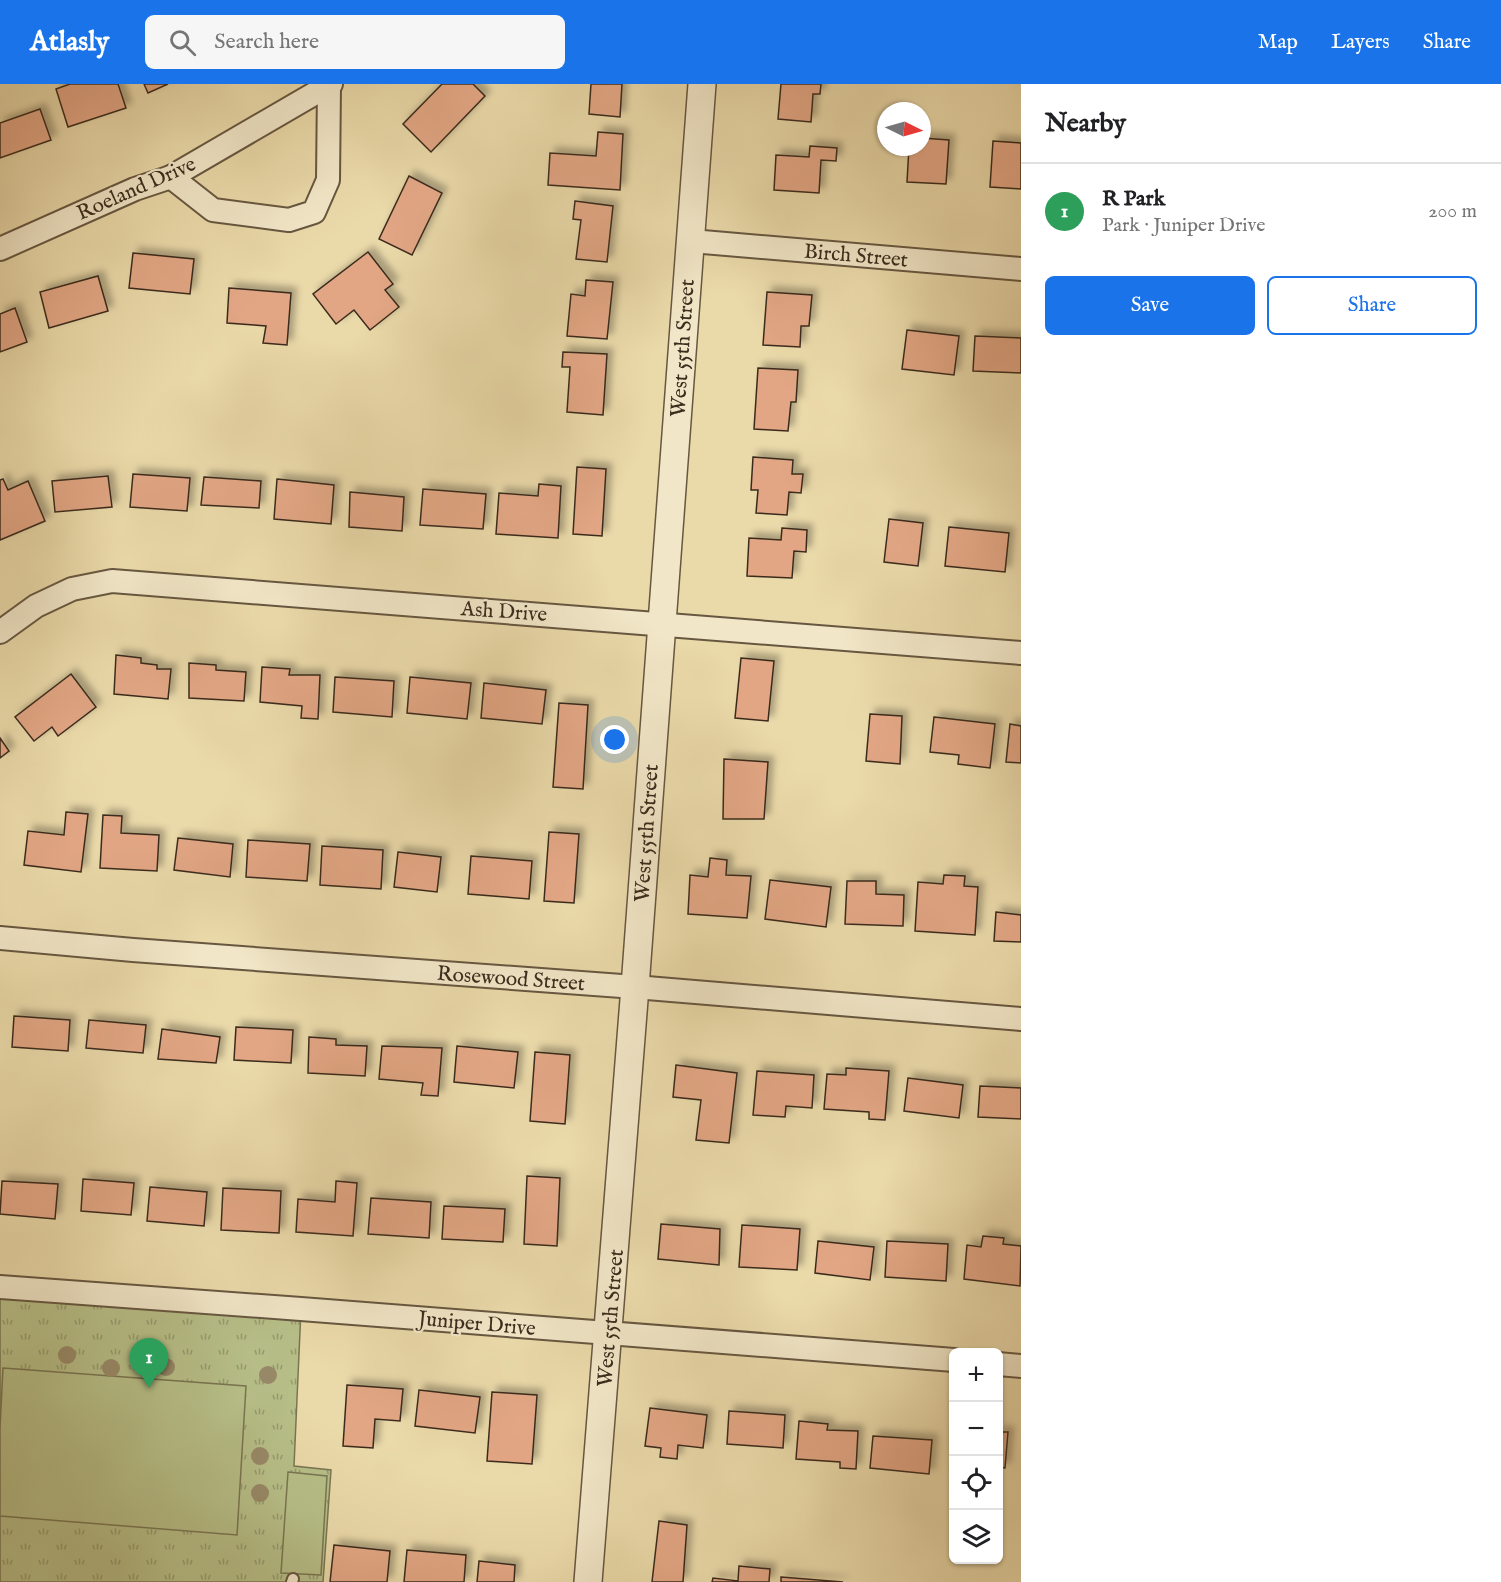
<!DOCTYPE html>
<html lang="en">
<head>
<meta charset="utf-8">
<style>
	:root { --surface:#fff; --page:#f6f6f6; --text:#202124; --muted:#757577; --line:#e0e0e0; --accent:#1a73e8 }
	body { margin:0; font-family:"IM FELL English",serif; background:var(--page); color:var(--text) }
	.controls { position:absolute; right:18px; bottom:18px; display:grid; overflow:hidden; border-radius:9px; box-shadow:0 2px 4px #0004 }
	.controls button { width:54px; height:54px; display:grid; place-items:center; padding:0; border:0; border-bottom:2px solid var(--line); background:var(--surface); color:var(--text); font:30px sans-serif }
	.compass { position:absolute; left:877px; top:18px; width:54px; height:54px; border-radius:50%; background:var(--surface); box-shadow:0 2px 4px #0004; rotate:95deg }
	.you { position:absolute; left:615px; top:656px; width:21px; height:21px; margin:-15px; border:4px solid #fff; border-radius:50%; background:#1a73e8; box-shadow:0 0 0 9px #1a73e833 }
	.badge { display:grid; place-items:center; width:39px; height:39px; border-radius:50%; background:var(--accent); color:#fff; font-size:20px; font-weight:700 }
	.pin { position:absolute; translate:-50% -50px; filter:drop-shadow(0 2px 3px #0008) }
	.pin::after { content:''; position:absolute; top:32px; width:21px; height:18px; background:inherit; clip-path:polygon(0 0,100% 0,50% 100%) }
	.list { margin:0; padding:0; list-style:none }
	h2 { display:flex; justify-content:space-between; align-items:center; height:78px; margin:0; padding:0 24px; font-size:26px }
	h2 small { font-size:20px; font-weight:400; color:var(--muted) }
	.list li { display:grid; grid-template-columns:39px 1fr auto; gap:18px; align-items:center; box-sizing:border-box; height:96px; padding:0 24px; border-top:2px solid var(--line) }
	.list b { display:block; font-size:22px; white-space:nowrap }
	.list p { margin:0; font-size:20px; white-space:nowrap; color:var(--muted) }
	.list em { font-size:20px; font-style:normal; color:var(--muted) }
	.actions { display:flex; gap:12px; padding:18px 24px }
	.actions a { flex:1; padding:14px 0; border:2px solid var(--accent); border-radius:9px; text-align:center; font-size:21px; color:var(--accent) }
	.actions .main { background:var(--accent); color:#fff }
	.icon { flex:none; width:33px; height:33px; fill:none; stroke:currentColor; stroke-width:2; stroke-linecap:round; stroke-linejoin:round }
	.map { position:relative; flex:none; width:1021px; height:1498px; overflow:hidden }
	header { display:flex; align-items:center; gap:36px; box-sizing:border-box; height:84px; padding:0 30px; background:var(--accent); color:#fff }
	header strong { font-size:28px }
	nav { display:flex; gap:33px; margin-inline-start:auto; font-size:21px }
	.search { width:420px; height:54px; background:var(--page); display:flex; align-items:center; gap:15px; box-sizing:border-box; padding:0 21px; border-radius:9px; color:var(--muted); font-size:22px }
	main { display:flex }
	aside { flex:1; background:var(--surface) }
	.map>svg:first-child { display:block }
	.park { fill:url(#park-tufts); stroke:#797652; stroke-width:1.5 }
	.garden { fill:#b7bf88; stroke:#797652; stroke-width:1.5 }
	.building { fill:#e2a684; stroke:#3b2c1d; stroke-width:1.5; filter:url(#shadow) }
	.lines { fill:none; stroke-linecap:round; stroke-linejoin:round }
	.service-casing { stroke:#675740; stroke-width:14 }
	.minor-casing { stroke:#675740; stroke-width:26 }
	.tertiary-casing { stroke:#675740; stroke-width:30 }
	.service { stroke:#f1e6c7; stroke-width:10 }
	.minor { stroke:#f1e6c7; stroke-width:22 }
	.tertiary { stroke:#f1e6c7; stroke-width:27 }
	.tree { fill:#988a68 }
	.labels { text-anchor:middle; stroke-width:4.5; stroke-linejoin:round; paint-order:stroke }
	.street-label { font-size:21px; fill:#3b2c1d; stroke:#f1e6c7 }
</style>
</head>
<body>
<header>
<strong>Atlasly</strong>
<div class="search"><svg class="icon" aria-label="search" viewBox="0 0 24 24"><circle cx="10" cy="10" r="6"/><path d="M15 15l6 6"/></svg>Search here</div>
<nav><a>Map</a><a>Layers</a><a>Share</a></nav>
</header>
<main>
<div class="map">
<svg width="1021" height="1498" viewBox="0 0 1021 1498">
	<defs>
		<pattern id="park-tufts" width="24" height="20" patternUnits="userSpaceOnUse" patternTransform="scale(1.5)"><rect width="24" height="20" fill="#b7bf88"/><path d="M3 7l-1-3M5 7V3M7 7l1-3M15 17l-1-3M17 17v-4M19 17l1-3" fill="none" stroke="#969b6f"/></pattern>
		<filter id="shadow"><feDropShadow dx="5.5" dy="-5.5" stdDeviation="3" flood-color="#0004"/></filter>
	</defs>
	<rect width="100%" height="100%" fill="#ead9a9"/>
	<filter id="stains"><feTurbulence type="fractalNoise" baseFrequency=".00333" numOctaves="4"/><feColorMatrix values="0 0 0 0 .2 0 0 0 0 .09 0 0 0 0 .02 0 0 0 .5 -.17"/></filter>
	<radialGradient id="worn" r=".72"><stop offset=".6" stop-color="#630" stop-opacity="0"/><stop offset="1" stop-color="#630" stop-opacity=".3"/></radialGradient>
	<path class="park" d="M0,1203L301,1225L294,1382L331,1386L323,1498H0Z"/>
	<g class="garden">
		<path d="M3,1284L246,1302L237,1451L0,1432V1344Z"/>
		<path d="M288,1388L327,1392L321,1491L281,1489Z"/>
	</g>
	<g class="building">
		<path d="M70,0H118L126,24L68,43L56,5Z"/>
		<path d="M144,0H168L148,9Z"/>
		<path d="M442,0H473L485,12L431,68L403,40Z"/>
		<path d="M591,0H622L620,33L589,30Z"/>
		<path d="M781,0H821L820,10H813L811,38L778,35Z"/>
		<path d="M40,25L51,56L0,74V39Z"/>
		<path d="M598,48L623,50L620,106L548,101L550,69L596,72Z"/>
		<path d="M922,54L949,56L946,100L907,98L909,63H922Z"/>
		<path d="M993,57L1021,59V105L990,103Z"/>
		<path d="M810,62L837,64L836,77L821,76L819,109L774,106L776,71L809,73Z"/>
		<path d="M409,92L442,109L412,171L379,155Z"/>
		<path d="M575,117L613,122L607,178L576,175L581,136L573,135Z"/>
		<path d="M368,168L393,200L385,206L399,223L370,246L354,226L336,240L313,210Z"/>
		<path d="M133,169L194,175L190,210L129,204Z"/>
		<path d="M98,192L108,227L49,244L40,208Z"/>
		<path d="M586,196L613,198L607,255L567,252L571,210L585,212Z"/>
		<path d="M229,204L291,209L287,261L263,259L266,242L227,239Z"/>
		<path d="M767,208L812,211L809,242H801L800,263L763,261Z"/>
		<path d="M15,224L27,258L0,268V230Z"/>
		<path d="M907,246L959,252L954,291L902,285Z"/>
		<path d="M975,252L1021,254V289L973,287Z"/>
		<path d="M563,268L607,270L603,331L567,328L570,283H562Z"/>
		<path d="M758,284L798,286L796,318H791L788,347L754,345Z"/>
		<path d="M753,373L793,376L792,390H803L801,409L789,408L787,431L756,429L758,406H751Z"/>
		<path d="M577,383L606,385L602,452L573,450Z"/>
		<path d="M133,390L190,394L187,427L130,423Z"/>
		<path d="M108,392L112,423L55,428L52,397Z"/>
		<path d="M204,393L261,397L259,424L201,421Z"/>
		<path d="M3,395L8,406L28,397L45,437L0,456V396Z"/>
		<path d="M277,395L334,401L331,440L274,435Z"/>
		<path d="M539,400L561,402L558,454L496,450L499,409L538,412Z"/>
		<path d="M423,405L486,410L483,445L420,441Z"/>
		<path d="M350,408L404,413L402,447L349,443Z"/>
		<path d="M889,435L923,439L918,482L884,478Z"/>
		<path d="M949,443L1009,449L1005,488L945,482Z"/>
		<path d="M782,444L807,446L806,468L794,467L792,494L747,492L749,454L781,456Z"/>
		<path d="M116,571L141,574V579L157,581V585H171L168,615L114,610Z"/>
		<path d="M741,574L774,577L768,637L735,634Z"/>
		<path d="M189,579L216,581V586L246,588L244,617L189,614Z"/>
		<path d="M262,583L290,585L289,591H320L318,635L301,634L302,622L260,618Z"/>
		<path d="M71,590L96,623L58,652L52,643L34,657L15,633Z"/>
		<path d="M335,593L394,597L392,633L333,628Z"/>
		<path d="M410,593L471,599L467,635L407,629Z"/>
		<path d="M484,599L546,606L542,640L481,634Z"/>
		<path d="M559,619L588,621L583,705L553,703Z"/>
		<path d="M870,630L902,632L900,680L866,677Z"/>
		<path d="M934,633L995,640L990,684L958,680L959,671L930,668Z"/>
		<path d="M1010,640L1021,642V679L1006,678Z"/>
		<path d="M0,654L9,667L0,674Z"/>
		<path d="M724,675L768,678L764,735H723Z"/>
		<path d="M66,728L88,730L81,788L24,781L28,747L64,751Z"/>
		<path d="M103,731L122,732L121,749L159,751L157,787L100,784Z"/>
		<path d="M549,748L579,750L574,819L544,817Z"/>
		<path d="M178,754L233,760L230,793L174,786Z"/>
		<path d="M248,756L310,760L307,797L246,793Z"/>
		<path d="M322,762L383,766L381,805L320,801Z"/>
		<path d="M398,768L441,773L437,808L394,803Z"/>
		<path d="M471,772L532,777L529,815L468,810Z"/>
		<path d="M710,774L727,776L726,791L751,792L747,834L688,830L690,791L708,793Z"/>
		<path d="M944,791L965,792L964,802L978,803L975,851L915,847L918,798L943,800Z"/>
		<path d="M770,796L831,803L826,843L765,835Z"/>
		<path d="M847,797H876V810L904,811L903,842L845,840Z"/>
		<path d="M996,828L1021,831V858L994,857Z"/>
		<path d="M14,932L70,936L68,967L12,963Z"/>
		<path d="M89,936L146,941L143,969L86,964Z"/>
		<path d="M236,943L293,946L291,979L234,976Z"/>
		<path d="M162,945L220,953L216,979L158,975Z"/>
		<path d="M309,953L336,955V961L367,962L365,992L308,989Z"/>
		<path d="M382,962L442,964L438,1012L421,1011L423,999L379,995Z"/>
		<path d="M457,962L518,968L514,1004L454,998Z"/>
		<path d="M535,968L570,971L565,1040L530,1037Z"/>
		<path d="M676,981L737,989L729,1059L696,1056L701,1016L673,1013Z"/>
		<path d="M846,984L889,987L885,1036L869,1035V1028L824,1025L827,990L846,991Z"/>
		<path d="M757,987L814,991L812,1024L786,1022L785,1033L753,1031Z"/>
		<path d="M908,994L963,1001L959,1034L904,1027Z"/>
		<path d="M980,1002L1021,1004V1035L978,1033Z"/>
		<path d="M527,1092L560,1094L557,1162L524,1160Z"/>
		<path d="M83,1095L134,1099L131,1131L81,1127Z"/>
		<path d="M2,1097L58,1100L55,1135L0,1130Z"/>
		<path d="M336,1097L357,1099L353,1152L296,1148L298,1115L335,1118Z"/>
		<path d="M150,1103L207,1108L204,1142L147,1137Z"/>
		<path d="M223,1104L281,1107L279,1149L221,1146Z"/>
		<path d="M371,1114L431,1118L429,1154L368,1150Z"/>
		<path d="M444,1122L505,1125L503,1158L442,1155Z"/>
		<path d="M661,1140L720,1145L719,1181L658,1175Z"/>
		<path d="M742,1141L800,1145L797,1186L739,1183Z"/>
		<path d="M983,1152L1004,1154L1003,1160L1021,1162L1020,1202L964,1195L967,1161L981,1163Z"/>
		<path d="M818,1157L874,1163L870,1196L815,1189Z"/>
		<path d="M887,1157L948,1160L946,1197L885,1193Z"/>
		<path d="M347,1301L403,1305L400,1337L375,1335L373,1364L343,1362Z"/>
		<path d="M419,1306L480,1313L475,1349L415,1342Z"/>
		<path d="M492,1308L537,1311L532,1380L487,1377Z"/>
		<path d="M650,1324L707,1331L703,1364L678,1361L677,1375L660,1373L661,1364L645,1362Z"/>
		<path d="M729,1327L785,1331L783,1364L727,1360Z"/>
		<path d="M799,1337L828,1340L827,1346L858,1347L856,1385L840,1384V1378L796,1375Z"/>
		<path d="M998,1348H1008L1005,1384L998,1383Z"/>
		<path d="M873,1352L932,1356L929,1390L870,1384Z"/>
		<path d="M659,1437L687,1441L683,1498H652Z"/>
		<path d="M334,1461L390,1467L387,1498H330Z"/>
		<path d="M407,1466L466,1471L464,1498H404Z"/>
		<path d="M479,1477L515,1481L514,1498H477Z"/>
		<path d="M739,1482L770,1485L769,1498H712L713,1494L738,1497Z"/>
		<path d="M781,1493L843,1498H781Z"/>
	</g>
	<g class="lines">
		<g class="service-casing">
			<path id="service" d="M292,1498L293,1495"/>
		</g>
		<g class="minor-casing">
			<g id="minor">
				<path d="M171,93L213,126L289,136L314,128L328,96L329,1"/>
				<path d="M691,157L1021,185"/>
				<path d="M0,165L135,105L171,93L331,0"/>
				<path d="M0,548L36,522L72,505L112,497L1021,569"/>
				<path d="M0,854L133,866L635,903L1021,935"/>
				<path d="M0,1203L301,1225L954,1276"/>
				<path d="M998,1280L1021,1282"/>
			</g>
		</g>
		<g class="tertiary-casing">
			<path id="tertiary" d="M588,1498L635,903L702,0"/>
		</g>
		<use href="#service" class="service"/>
		<use href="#minor" class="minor"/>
		<use href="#tertiary" class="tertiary"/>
	</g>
	<g class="tree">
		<circle cx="67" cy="1271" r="9"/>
		<circle cx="166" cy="1283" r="9"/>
		<circle cx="111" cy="1284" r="9"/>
		<circle cx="268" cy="1291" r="9"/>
		<circle cx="260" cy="1372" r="9"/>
		<circle cx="260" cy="1409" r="9"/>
	</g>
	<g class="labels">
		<g class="street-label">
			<text transform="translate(136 104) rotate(-24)" y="7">Roeland Drive</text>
			<text transform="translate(856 171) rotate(5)" y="7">Birch Street</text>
			<text transform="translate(682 264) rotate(-86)" y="7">West 55th Street</text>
			<text transform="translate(504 527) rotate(4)" y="7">Ash Drive</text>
			<text transform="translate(646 749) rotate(-86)" y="7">West 55th Street</text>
			<text transform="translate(511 894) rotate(4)" y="7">Rosewood Street</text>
			<text transform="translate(610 1234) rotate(-85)" y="7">West 55th Street</text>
			<text transform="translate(477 1239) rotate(5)" y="7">Juniper Drive</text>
		</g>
	</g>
	<rect width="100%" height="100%" filter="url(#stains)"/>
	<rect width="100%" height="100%" fill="url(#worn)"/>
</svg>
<div class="controls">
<button>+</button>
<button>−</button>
<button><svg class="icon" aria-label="locate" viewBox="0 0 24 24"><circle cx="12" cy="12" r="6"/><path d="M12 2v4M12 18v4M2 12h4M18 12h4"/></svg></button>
<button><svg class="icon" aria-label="layers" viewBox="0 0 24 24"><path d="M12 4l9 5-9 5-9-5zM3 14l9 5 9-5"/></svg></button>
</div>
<svg class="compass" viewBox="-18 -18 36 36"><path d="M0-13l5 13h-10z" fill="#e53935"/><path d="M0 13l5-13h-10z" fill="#757577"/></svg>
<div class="you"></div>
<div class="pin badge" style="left:149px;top:1304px;background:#2e9e5b">1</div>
</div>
<aside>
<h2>Nearby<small></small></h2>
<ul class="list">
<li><span class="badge" style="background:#2e9e5b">1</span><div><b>R Park</b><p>Park · Juniper Drive</p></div><em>200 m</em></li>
</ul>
<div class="actions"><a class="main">Save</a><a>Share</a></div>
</aside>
</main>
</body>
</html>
